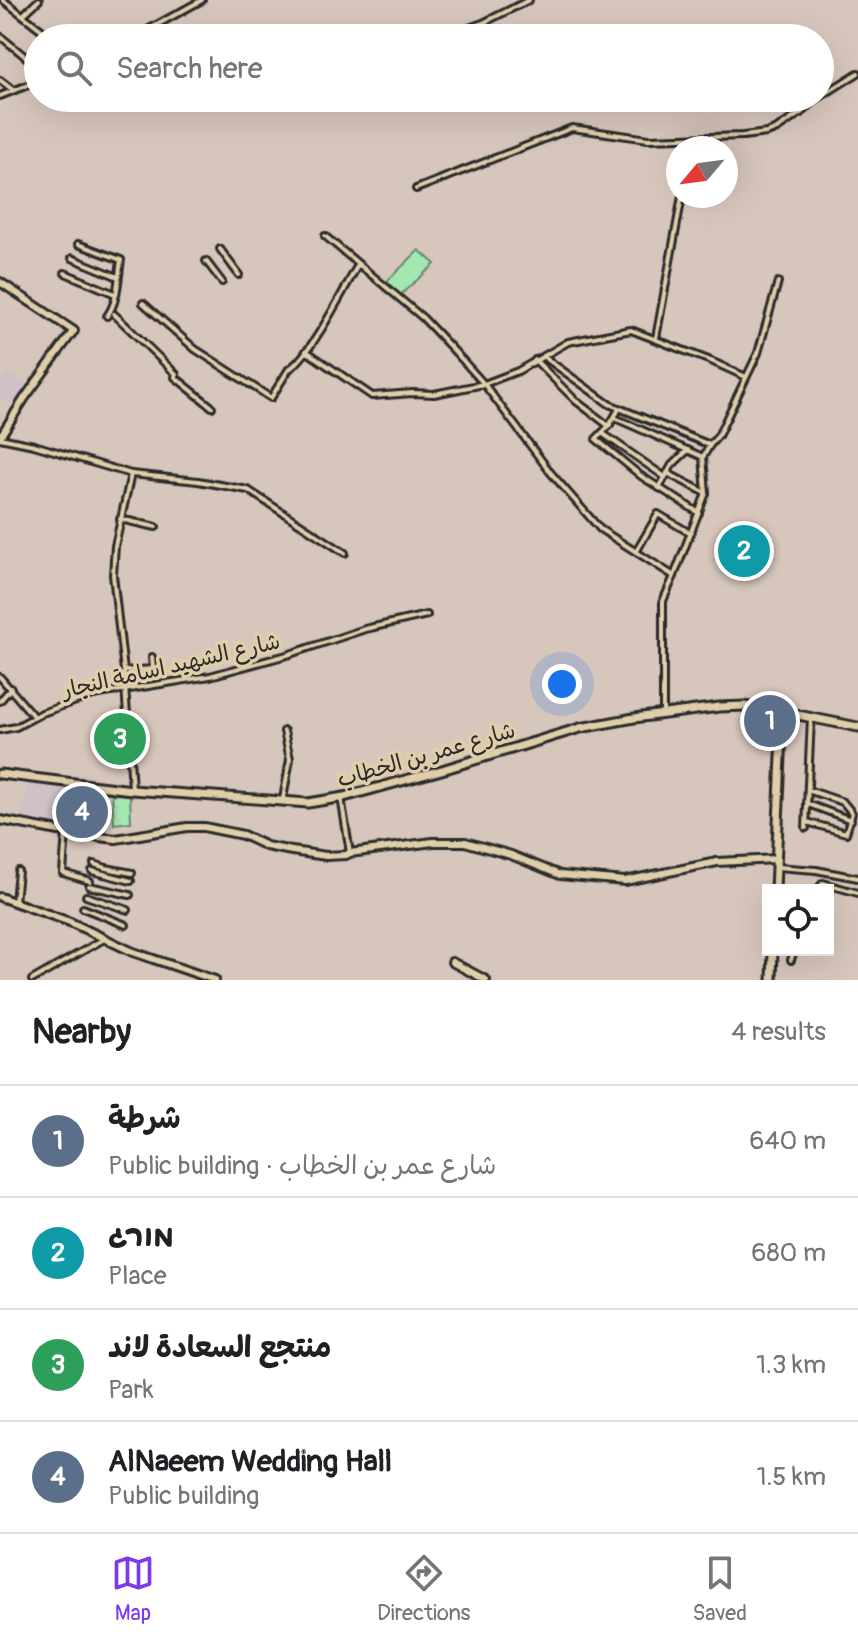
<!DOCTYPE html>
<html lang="en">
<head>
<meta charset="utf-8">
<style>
	:root { --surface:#fff; --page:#f2f2f2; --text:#202124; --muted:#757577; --line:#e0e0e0; --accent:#7c3aed }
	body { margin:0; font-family:Pangolin,"Playpen Sans Arabic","Playpen Sans Hebrew",sans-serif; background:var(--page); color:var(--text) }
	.controls { position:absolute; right:24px; bottom:24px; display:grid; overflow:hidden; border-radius:0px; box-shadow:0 8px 32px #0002 }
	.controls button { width:72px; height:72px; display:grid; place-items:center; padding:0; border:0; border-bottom:2px solid var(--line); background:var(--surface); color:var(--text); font:40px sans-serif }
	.compass { position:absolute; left:666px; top:136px; width:72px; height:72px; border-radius:50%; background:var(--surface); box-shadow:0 8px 32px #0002; rotate:241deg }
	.you { position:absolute; left:562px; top:684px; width:28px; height:28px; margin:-20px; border:6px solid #fff; border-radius:50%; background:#1a73e8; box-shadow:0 0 0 12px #1a73e833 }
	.badge { display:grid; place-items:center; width:52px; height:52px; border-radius:50%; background:var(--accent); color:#fff; font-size:26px; font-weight:700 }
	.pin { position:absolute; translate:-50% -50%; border:4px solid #fff; box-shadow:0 2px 8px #0006 }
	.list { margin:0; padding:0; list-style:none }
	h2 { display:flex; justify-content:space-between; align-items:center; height:104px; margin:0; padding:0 32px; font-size:34px }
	h2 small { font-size:26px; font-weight:400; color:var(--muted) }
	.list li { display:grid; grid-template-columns:52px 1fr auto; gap:24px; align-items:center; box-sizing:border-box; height:112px; padding:0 32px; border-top:2px solid var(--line) }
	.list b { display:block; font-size:30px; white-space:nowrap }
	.list p { margin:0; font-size:26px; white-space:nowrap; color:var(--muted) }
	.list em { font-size:26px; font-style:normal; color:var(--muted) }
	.icon { flex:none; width:44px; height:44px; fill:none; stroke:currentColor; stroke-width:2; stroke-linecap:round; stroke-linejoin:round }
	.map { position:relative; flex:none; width:858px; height:980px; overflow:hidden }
	.search { position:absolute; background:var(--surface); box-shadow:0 8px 32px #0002; left:24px; right:24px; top:24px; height:88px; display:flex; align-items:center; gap:20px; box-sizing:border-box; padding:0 28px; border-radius:44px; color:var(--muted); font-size:30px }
	.sheet { height:552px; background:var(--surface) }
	nav { display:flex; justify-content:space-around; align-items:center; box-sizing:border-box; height:112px; border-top:2px solid var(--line); background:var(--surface); font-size:22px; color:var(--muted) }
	nav a { display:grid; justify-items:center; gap:4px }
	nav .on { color:var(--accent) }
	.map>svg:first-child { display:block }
	.built { fill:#d0c0c8 }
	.green { fill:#a4e7b1; stroke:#68896e; stroke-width:2 }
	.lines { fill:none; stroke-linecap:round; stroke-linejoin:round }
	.minor-casing { stroke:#2b2b2b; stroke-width:10 }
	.tertiary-casing { stroke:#2b2b2b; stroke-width:12 }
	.secondary-casing { stroke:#2b2b2b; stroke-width:13 }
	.minor { stroke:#e0ceab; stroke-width:4 }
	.tertiary { stroke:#e0ceab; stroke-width:6 }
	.secondary { stroke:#e0ceab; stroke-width:7 }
	.labels { text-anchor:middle; stroke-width:7; stroke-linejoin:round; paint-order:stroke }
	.street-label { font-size:22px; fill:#2b2b2b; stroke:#e0ceab }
</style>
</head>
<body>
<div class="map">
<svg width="858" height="980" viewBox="0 0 858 980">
	<rect width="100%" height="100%" fill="#d7c6bc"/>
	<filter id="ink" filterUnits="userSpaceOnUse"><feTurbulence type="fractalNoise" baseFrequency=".0125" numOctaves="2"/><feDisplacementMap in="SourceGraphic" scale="16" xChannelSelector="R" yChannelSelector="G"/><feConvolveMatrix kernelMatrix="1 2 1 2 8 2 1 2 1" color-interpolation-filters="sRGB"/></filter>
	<g filter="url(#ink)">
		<g class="built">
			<path d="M7,374L28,384L15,406L0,397V385Z"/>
			<path d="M28,782L74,788L75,829L20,823Z"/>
		</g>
		<g class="green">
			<path d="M419,250L435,264L398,297L384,284Z"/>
			<path d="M125,716L127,760H114L112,718Z"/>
			<path d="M112,794L130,795L131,822L114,824Z"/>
		</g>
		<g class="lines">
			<g class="minor-casing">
				<g id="minor">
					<path d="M3,0L52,38"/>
					<path d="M23,15L39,0"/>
					<path d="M0,36L38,67"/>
					<path d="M133,38L202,0"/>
					<path d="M440,38L483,23L529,0"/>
					<path d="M0,80L13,90"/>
					<path d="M0,96L38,81"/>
					<path d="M820,97L858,73"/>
					<path d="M416,189L572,128L648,139L743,136L767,133L777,129L802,112L818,98"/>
					<path d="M325,236L423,318L458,355L484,384L551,473L600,529L674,576"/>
					<path d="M78,244L121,260C118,278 118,302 107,316"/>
					<path d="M220,249L239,275"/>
					<path d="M72,258L118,277"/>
					<path d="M206,261L222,282"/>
					<path d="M65,273L115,294"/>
					<path d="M143,303L195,349L271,398L289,369C310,357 344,289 358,265"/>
					<path d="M114,314L176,374L175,377L212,407"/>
					<path d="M656,338L682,196"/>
					<path d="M306,351L372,396L413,393L434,394L484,384L518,371L568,342L631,330L711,361L746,377"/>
					<path d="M544,357L609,404L710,445"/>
					<path d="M535,360L576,401L609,426"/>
					<path d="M619,409L609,426L596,439L641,476L699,513"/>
					<path d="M615,418L703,457"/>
					<path d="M602,433L665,477"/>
					<path d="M0,438L34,445L131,474L198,481L248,490L345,553"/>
					<path d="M667,473L706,493"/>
					<path d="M131,474L115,546L113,575L124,671L132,788"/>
					<path d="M659,488L672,465L688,450"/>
					<path d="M120,519L156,527"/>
					<path d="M636,552L658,514L690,533"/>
					<path d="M124,671L153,669L152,657"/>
					<path d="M0,677L34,717"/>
					<path d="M0,701L11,688"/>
					<path d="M663,714V601L674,576L706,493L703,457L710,445L718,436L758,353L778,282"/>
					<path d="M0,730L16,727L42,713L93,695L210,676L287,655L365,629L427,615"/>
					<path d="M341,797L350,853"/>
					<path d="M283,799L290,759L284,731"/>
					<path d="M808,804L851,820"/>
					<path d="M807,822L846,833L852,813L843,802L808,790"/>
					<path d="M806,828L811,718"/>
					<path d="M66,832L63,873L90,881"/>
					<path d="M94,864L106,868L132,873"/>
					<path d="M777,867L816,870L858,878"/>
					<path d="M92,871L131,881"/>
					<path d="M89,886L130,895"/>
					<path d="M817,890L823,883L858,893"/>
					<path d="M86,896L128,910"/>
					<path d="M15,902L18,871"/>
					<path d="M83,908L126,925"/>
					<path d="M791,960L794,950"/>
					<path d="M32,980L104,939"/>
				</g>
			</g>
			<g class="tertiary-casing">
				<g id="tertiary">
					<path d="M0,282L74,331"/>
					<path d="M0,437L24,399L72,333"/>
					<path d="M0,820L59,831L80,830L99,837L116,839L187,827H204L243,835L266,846L292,851L326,856L346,855L350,853L433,842H465L511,855L560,875L625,881L717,862L776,859"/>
					<path d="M0,897L70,922L133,952L215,980"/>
					<path d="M452,962L486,980"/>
				</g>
			</g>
			<g class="secondary-casing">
				<g id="secondary">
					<path d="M0,774L132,790L308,803L344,797L445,769L580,728L634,718L719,707L744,706L783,712L858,727"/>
					<path d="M775,890L783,712"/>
					<path d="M772,980L773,950"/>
				</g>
			</g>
			<use href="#minor" class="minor"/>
			<use href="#tertiary" class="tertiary"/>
			<use href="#secondary" class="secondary"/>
		</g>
	</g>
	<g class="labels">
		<g class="street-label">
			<text transform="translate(171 665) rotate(-13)" y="8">شارع الشهيد اسامة النجار</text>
			<text transform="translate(426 754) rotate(-16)" y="8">شارع عمر بن الخطاب</text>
		</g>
	</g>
</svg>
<div class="controls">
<button><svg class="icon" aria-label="locate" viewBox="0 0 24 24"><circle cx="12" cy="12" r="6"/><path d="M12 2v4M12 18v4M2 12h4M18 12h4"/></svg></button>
</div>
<svg class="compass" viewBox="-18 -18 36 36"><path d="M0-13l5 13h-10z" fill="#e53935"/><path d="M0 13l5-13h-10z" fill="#757577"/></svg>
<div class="you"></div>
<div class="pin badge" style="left:770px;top:721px;background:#5c6f8a">1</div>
<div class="pin badge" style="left:744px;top:551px;background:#0f9aa8">2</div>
<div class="pin badge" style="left:120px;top:739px;background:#2e9e5b">3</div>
<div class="pin badge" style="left:82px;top:812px;background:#5c6f8a">4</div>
<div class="search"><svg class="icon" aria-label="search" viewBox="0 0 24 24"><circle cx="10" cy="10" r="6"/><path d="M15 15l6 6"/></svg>Search here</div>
</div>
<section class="sheet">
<h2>Nearby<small>4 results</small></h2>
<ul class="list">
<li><span class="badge" style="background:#5c6f8a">1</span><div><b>شرطة</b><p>Public building · شارع عمر بن الخطاب</p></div><em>640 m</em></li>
<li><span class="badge" style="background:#0f9aa8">2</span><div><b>מורג</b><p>Place</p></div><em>680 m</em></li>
<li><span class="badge" style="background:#2e9e5b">3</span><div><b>منتجع السعادة لاند</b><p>Park</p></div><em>1.3 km</em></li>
<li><span class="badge" style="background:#5c6f8a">4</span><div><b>AlNaeem Wedding Hall</b><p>Public building</p></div><em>1.5 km</em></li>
</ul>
</section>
<nav>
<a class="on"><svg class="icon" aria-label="map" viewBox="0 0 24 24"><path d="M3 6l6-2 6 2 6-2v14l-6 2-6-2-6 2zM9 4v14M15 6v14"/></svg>Map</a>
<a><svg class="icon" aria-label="directions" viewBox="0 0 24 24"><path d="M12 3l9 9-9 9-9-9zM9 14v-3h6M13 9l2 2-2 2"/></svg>Directions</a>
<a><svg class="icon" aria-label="saved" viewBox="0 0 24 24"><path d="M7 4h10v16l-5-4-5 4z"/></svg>Saved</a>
</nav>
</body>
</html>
